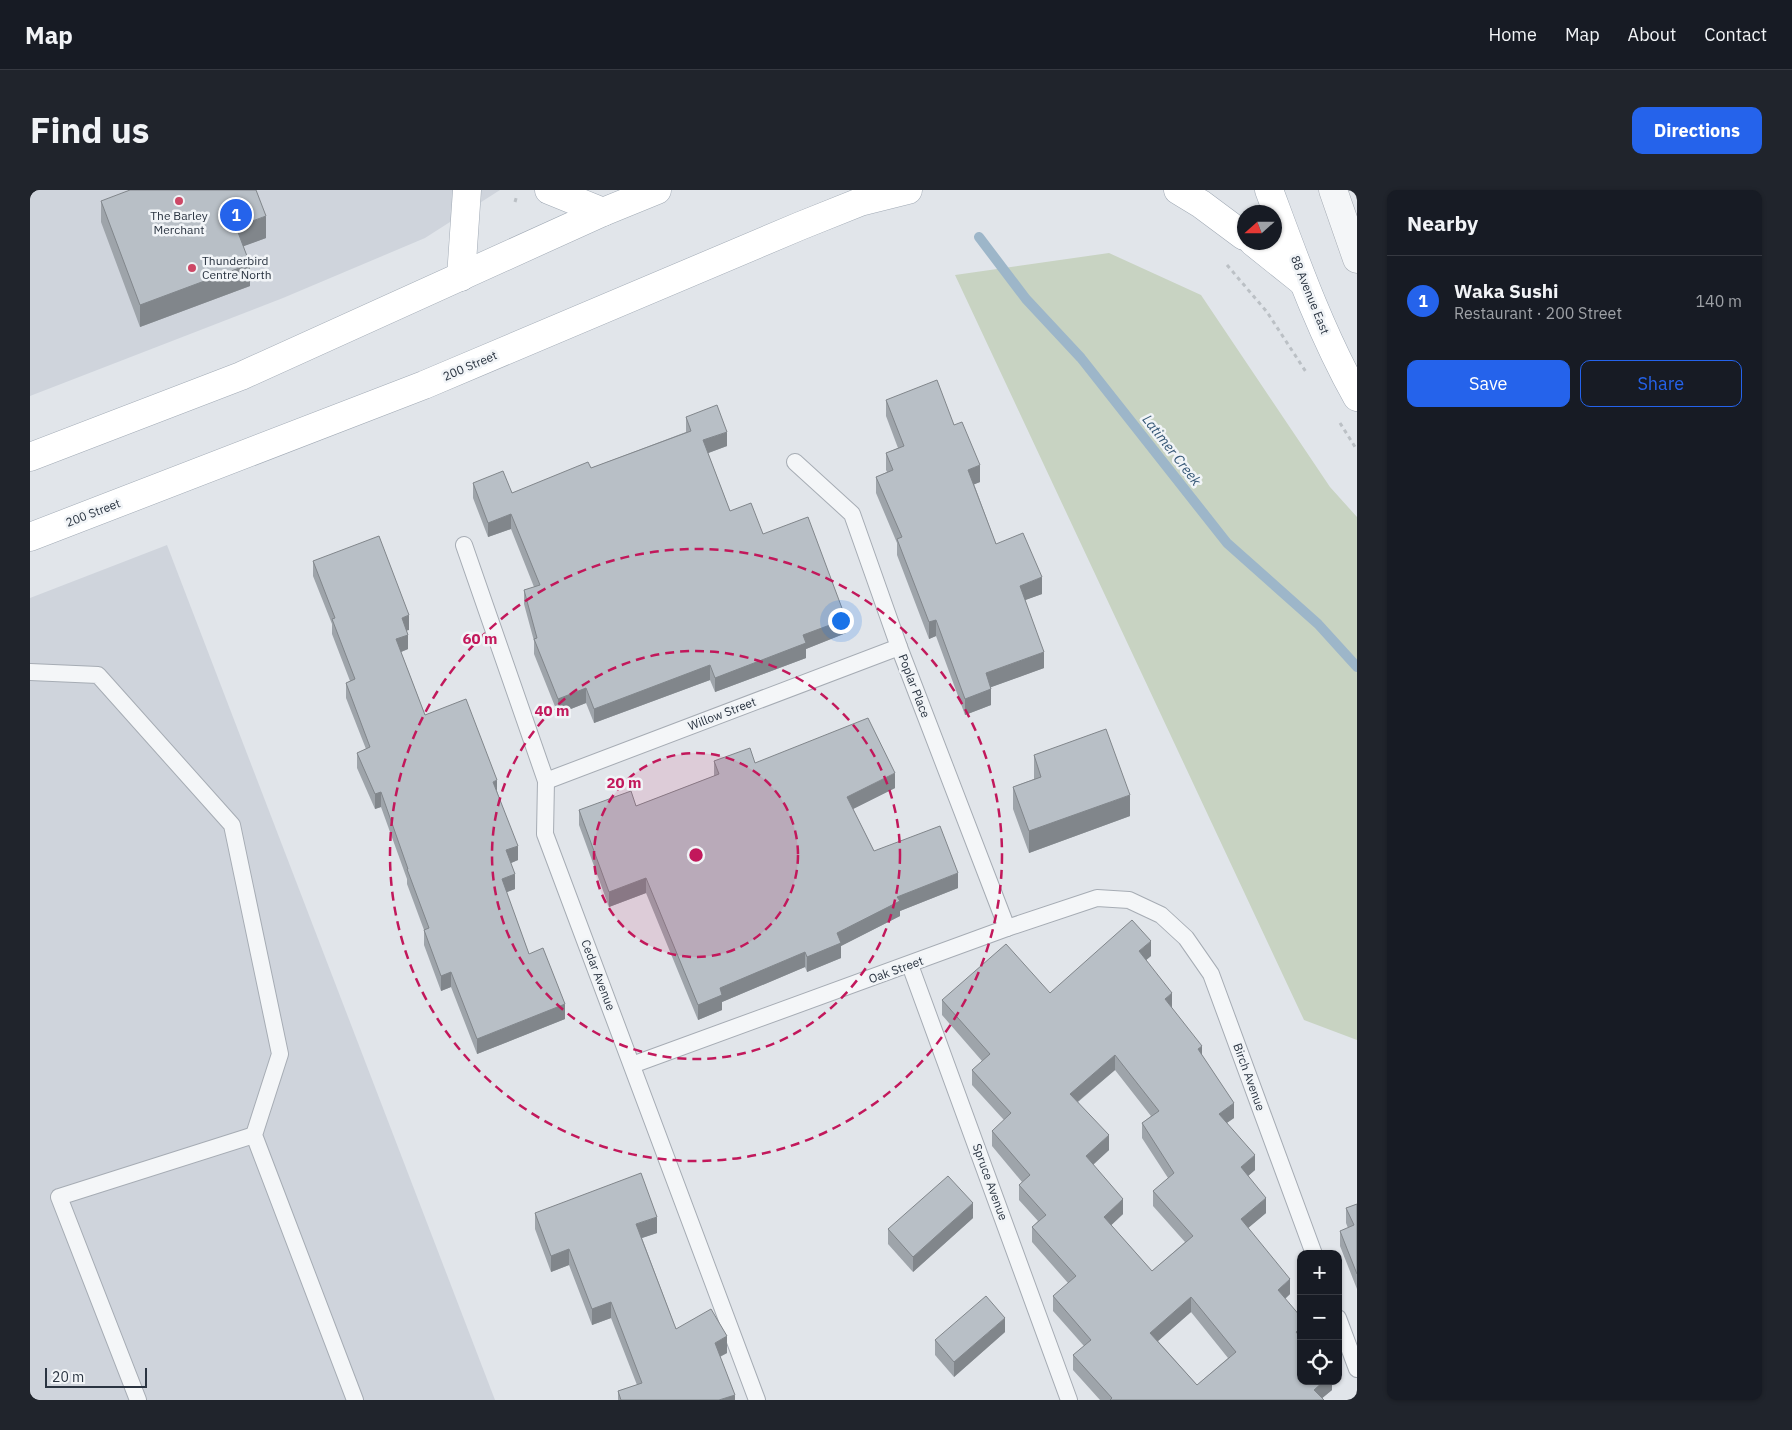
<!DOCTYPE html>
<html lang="en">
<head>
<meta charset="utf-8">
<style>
	:root { --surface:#171b24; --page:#20242c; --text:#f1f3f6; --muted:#9ea1a6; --line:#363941; --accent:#2563eb }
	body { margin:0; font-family:"IBM Plex Sans",sans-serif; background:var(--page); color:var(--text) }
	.controls { position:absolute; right:15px; bottom:15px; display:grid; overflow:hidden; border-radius:10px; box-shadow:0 1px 4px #0004 }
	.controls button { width:45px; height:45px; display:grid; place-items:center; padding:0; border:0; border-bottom:1px solid var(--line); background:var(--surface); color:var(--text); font:25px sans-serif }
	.compass { position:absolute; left:1207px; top:15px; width:45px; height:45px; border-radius:50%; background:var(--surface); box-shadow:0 1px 4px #0004; rotate:249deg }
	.scale { position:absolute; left:15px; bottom:12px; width:102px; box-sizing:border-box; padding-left:5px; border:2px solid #2a3441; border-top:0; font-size:14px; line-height:18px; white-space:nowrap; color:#2a3441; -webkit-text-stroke:4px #f1f4f7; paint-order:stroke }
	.you { position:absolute; left:810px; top:430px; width:18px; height:18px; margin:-12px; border:4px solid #fff; border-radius:50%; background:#1a73e8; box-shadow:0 0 0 8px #1a73e833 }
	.badge { display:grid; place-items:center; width:32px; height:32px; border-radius:50%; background:var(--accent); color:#fff; font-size:16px; font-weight:700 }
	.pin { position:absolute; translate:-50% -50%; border:2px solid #fff; box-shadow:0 1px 5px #0006 }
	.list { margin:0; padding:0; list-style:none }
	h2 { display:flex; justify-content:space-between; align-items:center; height:65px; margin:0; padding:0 20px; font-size:21px }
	h2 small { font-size:16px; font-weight:400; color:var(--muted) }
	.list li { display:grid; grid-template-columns:32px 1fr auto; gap:15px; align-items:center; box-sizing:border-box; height:90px; padding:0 20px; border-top:1px solid var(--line) }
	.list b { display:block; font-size:19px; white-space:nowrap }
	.list p { margin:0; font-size:16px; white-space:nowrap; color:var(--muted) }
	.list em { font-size:16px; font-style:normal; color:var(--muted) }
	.actions { display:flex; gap:10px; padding:15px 20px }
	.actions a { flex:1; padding:11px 0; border:1px solid var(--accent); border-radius:10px; text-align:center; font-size:18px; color:var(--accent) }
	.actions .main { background:var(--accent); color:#fff }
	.icon { flex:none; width:28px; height:28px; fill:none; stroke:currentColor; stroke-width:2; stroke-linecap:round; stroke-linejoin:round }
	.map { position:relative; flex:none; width:1327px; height:1210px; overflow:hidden; border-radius:10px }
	header { display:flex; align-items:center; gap:30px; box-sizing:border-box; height:70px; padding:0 25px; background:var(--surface); border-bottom:1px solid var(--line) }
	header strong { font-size:24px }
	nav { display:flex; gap:28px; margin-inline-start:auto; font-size:18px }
	.intro { display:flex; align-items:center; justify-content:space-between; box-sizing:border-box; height:120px; padding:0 30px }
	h1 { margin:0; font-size:35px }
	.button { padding:12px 22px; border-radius:10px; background:var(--accent); color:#fff; font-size:18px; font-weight:700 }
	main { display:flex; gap:30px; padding:0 30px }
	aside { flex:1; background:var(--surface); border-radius:10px; box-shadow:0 1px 4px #0004 }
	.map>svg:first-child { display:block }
	.built { fill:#cfd4dc }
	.green { fill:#c8d3c2 }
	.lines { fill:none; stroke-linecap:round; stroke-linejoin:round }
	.stream { stroke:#9db6c9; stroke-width:10 }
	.lane-casing { stroke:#a6acb4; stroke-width:18 }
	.street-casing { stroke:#a6acb4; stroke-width:29 }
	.primary-casing { stroke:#a1aab5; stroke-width:29 }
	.path { stroke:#bbc0c5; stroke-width:3; stroke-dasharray:4 4; stroke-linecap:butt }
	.lane { stroke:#f4f6f8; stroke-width:16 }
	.street { stroke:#f4f6f8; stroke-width:28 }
	.primary { stroke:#fff; stroke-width:28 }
	.wall { fill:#9ea4aa; fill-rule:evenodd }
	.shaded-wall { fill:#81868b }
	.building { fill:#b8bfc6; stroke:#81868b; fill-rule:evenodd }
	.ring { fill:none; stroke:#c2185b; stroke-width:2.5; stroke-dasharray:9 6 }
	.poi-dot { fill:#cd4866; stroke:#f1f4f7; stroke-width:2 }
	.labels { text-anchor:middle; stroke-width:5; stroke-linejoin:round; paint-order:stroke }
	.poi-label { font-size:12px; fill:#2a3441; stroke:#f1f4f7 }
	.street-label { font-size:12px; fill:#2a3441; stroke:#f1f4f7 }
	.water-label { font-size:14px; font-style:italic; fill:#345675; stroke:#f1f4f7 }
	.centre { fill:#c2185b; stroke:#f1f4f7; stroke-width:2.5 }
	.ring-label { font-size:15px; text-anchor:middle; font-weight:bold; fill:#c2185b; stroke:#f1f4f7; stroke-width:5; stroke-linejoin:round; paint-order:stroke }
</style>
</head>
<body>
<header>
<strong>Map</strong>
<nav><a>Home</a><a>Map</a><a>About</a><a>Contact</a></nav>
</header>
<div class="intro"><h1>Find us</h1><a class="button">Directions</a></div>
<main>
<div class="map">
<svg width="1327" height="1210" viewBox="0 0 1327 1210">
	<rect width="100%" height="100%" fill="#e1e5ea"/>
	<g class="built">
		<path d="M0,0H470L395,48L253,108L0,206Z"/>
		<path d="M137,355L465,1210H0V408Z"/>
	</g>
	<path class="green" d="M1079,63L1171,105L1300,297L1327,327V850L1274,830L925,85Z"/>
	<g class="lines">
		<path class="stream" d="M949,47L996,109L1051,168L1197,353L1288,434L1327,477"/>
		<g class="lane-casing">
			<g id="lane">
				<path d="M765,272L822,324L869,457L977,738"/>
				<path d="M434,355L516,591L515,644L727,1210"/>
				<path d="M0,482L68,485L202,635L250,864L224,945L325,1210"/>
				<path d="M516,591L869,457"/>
				<path d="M880,775L1039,1210"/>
				<path d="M602,875L977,738L1067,708L1099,710L1131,725L1156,748L1181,784L1284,1064"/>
				<path d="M1308,1128L1327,1179"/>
				<path d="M108,1210L29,1007L224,945"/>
			</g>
		</g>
		<g class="street-casing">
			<path id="street" d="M1303,0L1327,69"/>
		</g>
		<g class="primary-casing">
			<g id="primary">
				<path d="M519,0L573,22"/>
				<path d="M1148,0L1171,14L1214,46"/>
				<path d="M1239,0C1265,70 1290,141 1327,207"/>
				<path d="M1223,52L1273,92"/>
				<path d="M431,87L437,0"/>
				<path d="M0,267L211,186L573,22L627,0"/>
				<path d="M0,347L394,195L770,36L830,12L878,0"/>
			</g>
		</g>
		<g class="path">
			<path d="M485,12L487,5"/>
			<path d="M1197,75L1237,122L1276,182"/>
			<path d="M1310,233L1327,260"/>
		</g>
		<use href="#lane" class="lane"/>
		<use href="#street" class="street"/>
		<use href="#primary" class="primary"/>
	</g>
	<g class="wall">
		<path d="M71,11L236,48L213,56L220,96L110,137L71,32Z"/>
		<path d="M856,210L924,235L950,292L944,294L966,354L1012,404L995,410L1014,478L961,497V515L935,525L906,446L899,449L867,365V353L846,303V287L857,282L856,280V263L868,258L856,226Z"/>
		<path d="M656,227L697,256L678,263L700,321L733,344L816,443L776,459V468L685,502L680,490L564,533L556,513L528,524L504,464V451L494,414V400L504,397L481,339L458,347L443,308V293L482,303L561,278L656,242Z"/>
		<path d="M283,371L379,440H377L378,459L371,462L395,525L467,601L488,670L481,673L485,699L476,702L499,764L535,829L447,864L421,797L411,801L394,755V740L377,694V689L351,617L345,619L327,578V563L336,559L316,508V493L320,491L302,444V434L283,386Z"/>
		<path d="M1004,565L1100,626L999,663L983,619V597L1004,589Z"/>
		<path d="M684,571L725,573L865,598L823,619L844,661L928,698L870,721V726L811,756V768L777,782L775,777L692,812V820L668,830L616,703L579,717L549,635V620L606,616L684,586Z"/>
		<path d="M1121,766L1116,770L1142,818L1172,866L1204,928L1197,933L1225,980L1218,986L1236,1023L1218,1038L1260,1104L1255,1109L1271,1191H1302V1200L1292,1208L1294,1210H1070L1043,1180V1165L1054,1156L1023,1121V1106L1038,1093L1002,1052V1037L1008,1031L989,1010V995L992,992L962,956V941L974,930L942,895V880L952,871L912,825V810L1020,803ZM1085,880L1121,926L1112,933V948L1138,988L1123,1001V1016L1155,1052L1122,1081L1081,1035L1093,1024L1063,975L1079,960L1048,912ZM1161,1122L1198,1168L1167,1195L1128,1151Z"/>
		<path d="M1327,1014V1099L1310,1056V1041L1318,1038L1316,1033V1018Z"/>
		<path d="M505,1023L627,1043L612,1048L646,1139L697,1163L690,1167L705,1210H588V1201L607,1195L581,1128L562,1135L539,1075L521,1082L505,1039Z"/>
		<path d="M943,1028L883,1082L858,1054V1039Z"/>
		<path d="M975,1142L924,1187L905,1165V1150Z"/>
	</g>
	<g class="shaded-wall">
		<path d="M236,26V48L206,59V37Z"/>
		<path d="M220,74V96L110,137V115Z"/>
		<path d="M697,242V256L673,265V250Z"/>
		<path d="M950,275V292L938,297V280Z"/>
		<path d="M481,324V339L458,347V333Z"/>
		<path d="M1012,387V404L990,412V396Z"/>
		<path d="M379,425V440L372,442V428Z"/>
		<path d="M816,429V443L776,459V468L685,502V488L773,445Z"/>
		<path d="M906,430V446L899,449V432Z"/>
		<path d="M378,445V459L366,464V449Z"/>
		<path d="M1014,462V478L956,499V483Z"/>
		<path d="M680,475V490L564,533V519Z"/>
		<path d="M556,498V513L528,524V509Z"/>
		<path d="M961,499V515L935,525V509Z"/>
		<path d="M865,583V598L817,622V607Z"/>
		<path d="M467,590V605L463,592Z"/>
		<path d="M351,602V617L345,619V604Z"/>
		<path d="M1100,605V626L999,663V641Z"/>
		<path d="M488,656V670L476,675V660Z"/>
		<path d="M928,683V698L870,721V726L811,756V768L777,782V767L807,743L867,707Z"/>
		<path d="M485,684V699L472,704V689Z"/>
		<path d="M616,688V703L579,717V702Z"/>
		<path d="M1121,751V766L1109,776V761Z"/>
		<path d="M775,762V777L692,812V820L668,830V815L690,798Z"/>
		<path d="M421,782V797L411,801V786Z"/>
		<path d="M1142,803V818L1135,809Z"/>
		<path d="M535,814V829L447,864V849Z"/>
		<path d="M1172,856V871L1168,859Z"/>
		<path d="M1085,865V880L1040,918V904Z"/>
		<path d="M1204,913V928L1189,938V924Z"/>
		<path d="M1079,945V960L1056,981V966Z"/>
		<path d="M1225,965V980L1211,992V977Z"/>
		<path d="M1236,1008V1023L1211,1044V1029Z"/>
		<path d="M1093,1009V1024L1074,1042V1027Z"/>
		<path d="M943,1013V1028L883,1082V1067Z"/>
		<path d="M627,1027V1043L606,1050V1034Z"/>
		<path d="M539,1059V1075L521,1082V1066Z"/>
		<path d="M1260,1089V1104L1248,1115V1100Z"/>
		<path d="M1161,1107V1122L1120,1158V1143Z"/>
		<path d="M581,1112V1128L562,1135V1119Z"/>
		<path d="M975,1128V1142L924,1187V1172Z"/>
		<path d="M1271,1138V1153L1266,1142Z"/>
		<path d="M697,1146V1163L685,1169V1153Z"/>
		<path d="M1294,1191H1302V1200L1290,1210L1284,1200Z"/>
		<path d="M705,1205V1210H689Z"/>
	</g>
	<g class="building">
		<path d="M100,0H226L236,26L206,37L220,74L110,115L71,11Z"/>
		<path d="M907,190L924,235L932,232L950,275L938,280L966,354L993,343L1012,387L990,396L1014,462L956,483L961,499L935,509L906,430L899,432L867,349L872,347L846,287L863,280L856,263L874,256L856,210Z"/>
		<path d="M687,215L697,242L673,250L700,321L721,313L733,344L778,327L816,429L773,445L776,453L685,488L680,475L564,519L556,498L528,509L504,449L507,448L494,400L510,395L481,324L458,333L443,293L473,281L482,303L558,272L561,278L661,241L656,227Z"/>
		<path d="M349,346L379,425L372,428L378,445L366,449L395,525L436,509L467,590L463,592L488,656L476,660L485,684L472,689L499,764L513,758L535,814L447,849L421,782L411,786L394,740L399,738L377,679H378L351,602L345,604L327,563L340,557L316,493L325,489L302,429L305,428L283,371Z"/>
		<path d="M838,528L865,583L817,607L844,661L910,636L928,683L867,707L870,711L807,743L811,753L777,767L775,762L690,798L692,805L668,815L616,688L579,702L549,620L601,601L606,616L689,584L684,571L720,558L725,573Z"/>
		<path d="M1076,539L1100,605L999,641L983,597L1011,587L1004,565Z"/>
		<path d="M1102,730L1121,751L1109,761L1142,803L1135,809L1172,856L1168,859L1204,913L1189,924L1225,965L1211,977L1236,1008L1211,1029L1260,1089L1248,1100L1271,1127V1138L1266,1142L1271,1148V1191H1294L1284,1200L1294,1210H1080L1082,1208L1043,1165L1061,1150L1023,1106L1046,1086L1002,1037L1016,1025L989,995L1000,985L962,941L981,923L942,880L960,864L912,810L976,754L1020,803ZM1085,865L1129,921L1112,933L1144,983L1123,1001L1163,1046L1122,1081L1074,1027L1093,1009L1056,966L1079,945L1040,904ZM1161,1107L1206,1162L1167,1195L1120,1143Z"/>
		<path d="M611,983L627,1027L606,1034L646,1139L681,1119L697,1146L685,1153L705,1205L689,1210H591L588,1201L612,1193L581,1112L562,1119L539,1059L521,1066L505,1023Z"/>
		<path d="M918,986L943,1013L883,1067L858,1039Z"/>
		<path d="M1327,1014V1084L1310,1041L1324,1035L1316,1018Z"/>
		<path d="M956,1106L975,1128L924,1172L905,1150Z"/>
	</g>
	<circle cx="666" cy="665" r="102" fill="#c2185b" fill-opacity=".12"/>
	<g class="ring">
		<circle cx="666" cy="665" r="102"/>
		<circle cx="666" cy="665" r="204"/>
		<circle cx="666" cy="665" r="306"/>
	</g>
	<g class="poi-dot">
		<circle cx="149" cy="11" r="5"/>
		<circle cx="162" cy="78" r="5"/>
	</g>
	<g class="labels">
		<g class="poi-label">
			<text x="149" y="30">The Barley<tspan x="149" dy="14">Merchant</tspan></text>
			<text x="172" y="75" text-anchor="start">Thunderbird<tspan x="172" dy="14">Centre North</tspan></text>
		</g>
		<g class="street-label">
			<text transform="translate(1280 105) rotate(68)" y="4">88 Avenue East</text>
			<text transform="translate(440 176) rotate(-23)" y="4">200 Street</text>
			<text transform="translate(63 323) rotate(-21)" y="4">200 Street</text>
			<text transform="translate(884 496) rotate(69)" y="4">Poplar Place</text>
			<text transform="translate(692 524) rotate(-21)" y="4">Willow Street</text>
			<text transform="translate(866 780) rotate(-20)" y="4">Oak Street</text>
			<text transform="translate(568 785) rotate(69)" y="4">Cedar Avenue</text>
			<text transform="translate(1219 887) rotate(70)" y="4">Birch Avenue</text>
			<text transform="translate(960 992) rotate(70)" y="4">Spruce Avenue</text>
		</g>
		<g class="water-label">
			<text transform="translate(1142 260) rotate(52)" y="5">Latimer Creek</text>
		</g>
	</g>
	<circle cx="666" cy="665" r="8" class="centre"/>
	<g class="ring-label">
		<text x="450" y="454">60 m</text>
		<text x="522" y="526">40 m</text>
		<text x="594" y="598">20 m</text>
	</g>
</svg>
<div class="controls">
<button>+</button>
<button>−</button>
<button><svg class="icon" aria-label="locate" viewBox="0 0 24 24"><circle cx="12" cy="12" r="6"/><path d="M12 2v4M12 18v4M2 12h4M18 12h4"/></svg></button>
</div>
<svg class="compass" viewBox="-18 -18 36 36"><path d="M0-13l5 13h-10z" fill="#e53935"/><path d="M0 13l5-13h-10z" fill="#9ea1a6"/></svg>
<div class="scale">20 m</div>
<div class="you"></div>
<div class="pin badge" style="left:206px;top:25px">1</div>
</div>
<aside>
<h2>Nearby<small></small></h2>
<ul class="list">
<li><span class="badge">1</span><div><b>Waka Sushi</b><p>Restaurant · 200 Street</p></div><em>140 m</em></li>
</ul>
<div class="actions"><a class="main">Save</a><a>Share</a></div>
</aside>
</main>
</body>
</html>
